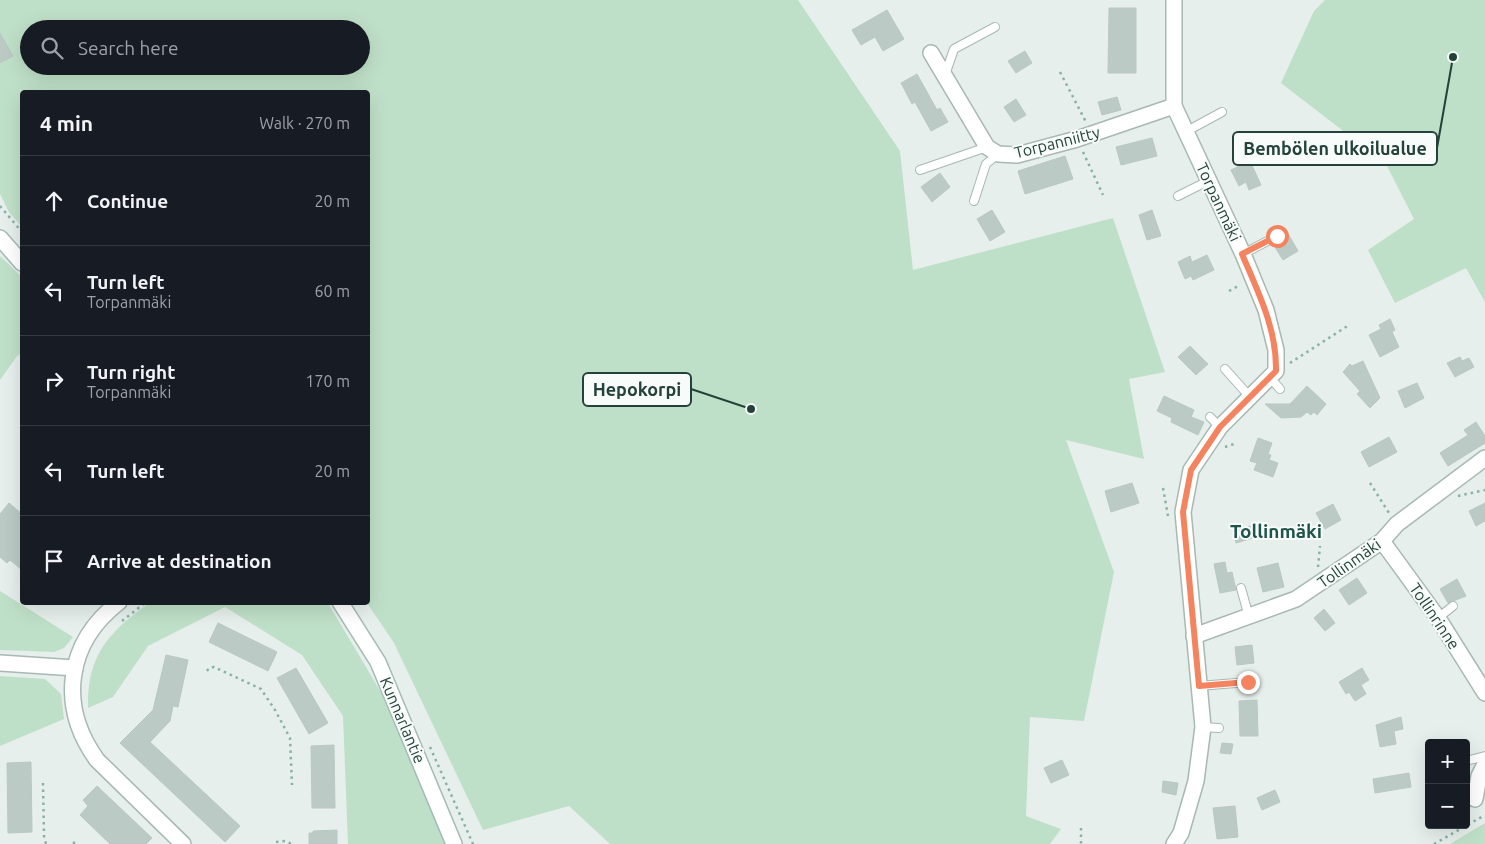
<!DOCTYPE html>
<html lang="en">
<head>
<meta charset="utf-8">
<style>
	:root { --surface:#171b24; --page:#20242c; --text:#f1f3f6; --muted:#9ea1a6; --line:#363941 }
	body { margin:0; font-family:Ubuntu,sans-serif; background:var(--page); color:var(--text) }
	.controls { position:absolute; right:15px; bottom:15px; display:grid; overflow:hidden; border-radius:5px; box-shadow:0 5px 20px #0002 }
	.controls button { width:45px; height:45px; display:grid; place-items:center; padding:0; border:0; border-bottom:1px solid var(--line); background:var(--surface); color:var(--text); font:25px sans-serif }
	.stop { position:absolute; width:15px; height:15px; margin:-11px; border:4px solid #f4845f; border-radius:50%; background:#fff }
	.stop.end { background:#f4845f; border-color:#fff; box-shadow:0 1px 5px #0008 }
	.list { margin:0; padding:0; list-style:none }
	h2 { display:flex; justify-content:space-between; align-items:center; height:65px; margin:0; padding:0 20px; font-size:21px }
	h2 small { font-size:16px; font-weight:400; color:var(--muted) }
	.list li { display:grid; grid-template-columns:32px 1fr auto; gap:15px; align-items:center; box-sizing:border-box; height:90px; padding:0 20px; border-top:1px solid var(--line) }
	.list b { display:block; font-size:19px; white-space:nowrap }
	.list p { margin:0; font-size:16px; white-space:nowrap; color:var(--muted) }
	.list em { font-size:16px; font-style:normal; color:var(--muted) }
	.icon { flex:none; width:28px; height:28px; fill:none; stroke:currentColor; stroke-width:2; stroke-linecap:round; stroke-linejoin:round }
	.map { position:relative; flex:none; width:1485px; height:844px; overflow:hidden }
	.search { position:absolute; background:var(--surface); box-shadow:0 5px 20px #0002; left:20px; top:20px; width:350px; height:55px; display:flex; align-items:center; gap:12px; box-sizing:border-box; padding:0 18px; border-radius:28px; color:var(--muted); font-size:19px }
	.panel { position:absolute; background:var(--surface); box-shadow:0 5px 20px #0002; left:20px; top:90px; width:350px; height:515px; border-radius:5px }
	.map>svg:first-child { display:block }
	.green { fill:#bfe0c8; fill-rule:evenodd }
	.building { fill:#bbcac4; stroke:#b8c9c2 }
	.lines { fill:none; stroke-linecap:round; stroke-linejoin:round }
	.lane-casing { stroke:#a8b8b2; stroke-width:10 }
	.street-casing { stroke:#a8b8b2; stroke-width:18 }
	.secondary-casing { stroke:#a4bbb3; stroke-width:18 }
	.path { stroke:#86b3a5; stroke-width:2.5; stroke-dasharray:2.5 4; stroke-linecap:butt }
	.lane { stroke:#fff; stroke-width:8 }
	.street { stroke:#fff; stroke-width:15 }
	.secondary { stroke:#fff; stroke-width:15 }
	.route { stroke:#f4845f; stroke-width:6 }
	.labels { text-anchor:middle; stroke-width:4; stroke-linejoin:round; paint-order:stroke }
	.street-label { font-size:16px; fill:#24423a; stroke:#f7fbf9 }
	.quarter-label { font-size:19px; font-weight:bold; fill:#1f5548; stroke:#f7fbf9 }
	.leader { fill:none; stroke:#24423a; stroke-width:2 }
	.callout-dot { fill:#24423a; stroke:#f7fbf9; stroke-width:2 }
	.callout { fill:#f7fbf9; stroke:#24423a; stroke-width:2 }
	.callout-label { font-size:18px; text-anchor:middle; font-weight:bold; fill:#24423a }
</style>
</head>
<body>
<div class="map">
<svg width="1485" height="844" viewBox="0 0 1485 844">
	<rect width="100%" height="100%" fill="#e6efeb"/>
	<g class="green">
		<path d="M0,0H798L900,151L913,270L1113,218L1165,372L1129,379L1144,459L1066,440L1114,572L1084,721L1030,717L1026,816L1061,829L1050,844H610L569,806L483,830L394,643L367,603L368,92H22V227L9,212L0,194ZM29,29H361V66H29Z"/>
		<path d="M1325,0H1485V302L1466,268L1395,303L1368,250L1414,219L1386,164L1281,83L1314,11Z"/>
		<path d="M0,256L22,277V353L17,356L0,380Z"/>
		<path d="M0,591L73,637L64,648L54,652L0,650Z"/>
		<path d="M149,603H328L382,694L447,844H348L343,716L302,655L225,607L148,646L113,697L88,708C87,655 108,633 149,603Z"/>
		<path d="M0,676L45,679L61,694L64,719L0,746Z"/>
		<path d="M1485,823V844H1450Z"/>
	</g>
	<g class="building">
		<path d="M1109,8H1136V73H1108Z"/>
		<path d="M887,10L904,39L883,51L875,37L861,45L852,30Z"/>
		<path d="M0,33L13,56L0,63Z"/>
		<path d="M1025,51L1032,63L1016,73L1008,61Z"/>
		<path d="M917,74L937,110L940,108L948,122L931,131L915,102L912,104L901,83Z"/>
		<path d="M1117,97L1121,110L1102,115L1098,102Z"/>
		<path d="M1016,99L1026,115L1014,122L1004,107Z"/>
		<path d="M1152,138L1157,156L1121,165L1116,147Z"/>
		<path d="M1065,156L1073,179L1025,194L1018,171Z"/>
		<path d="M1250,161L1261,185L1249,190L1246,182L1239,186L1231,170Z"/>
		<path d="M940,173L950,187L932,202L921,187Z"/>
		<path d="M992,210L1005,232L990,241L977,219Z"/>
		<path d="M1152,210L1161,236L1147,240L1139,215Z"/>
		<path d="M1287,232L1298,251L1283,260L1273,244L1281,239L1282,234Z"/>
		<path d="M1207,255L1214,270L1193,280L1191,276L1185,279L1178,262L1190,256L1192,262Z"/>
		<path d="M1390,319L1395,330L1392,332L1399,347L1380,357L1369,335L1381,329L1379,325Z"/>
		<path d="M1190,346L1208,364L1196,375L1178,357Z"/>
		<path d="M1460,357L1462,361L1469,358L1474,367L1455,377L1447,363Z"/>
		<path d="M1363,361L1380,398L1370,408L1357,394L1360,391L1343,372L1350,364L1352,366Z"/>
		<path d="M1417,383L1424,398L1405,408L1398,391Z"/>
		<path d="M1307,386L1326,404L1317,415L1314,412L1311,415L1307,412L1301,417L1281,418L1265,404H1290Z"/>
		<path d="M1164,396L1194,410L1191,417L1204,422L1198,435L1171,422L1172,418L1157,411Z"/>
		<path d="M1476,422L1485,436V443L1448,466L1440,453L1468,435L1464,430Z"/>
		<path d="M1389,437L1397,452L1369,467L1361,452Z"/>
		<path d="M1258,438L1272,443L1268,454L1271,455L1269,460L1278,463L1273,477L1254,470L1257,463L1250,461Z"/>
		<path d="M1132,483L1139,503L1111,512L1105,491Z"/>
		<path d="M9,503L22,514V570L10,560L7,563L0,557V514Z"/>
		<path d="M1485,503V521L1476,526L1469,511Z"/>
		<path d="M1333,504L1341,520L1325,529L1316,513Z"/>
		<path d="M1250,526L1253,538L1236,543L1233,531Z"/>
		<path d="M1225,562L1227,573L1232,572L1236,590L1220,593L1214,564Z"/>
		<path d="M1278,563L1284,587L1263,592L1257,568Z"/>
		<path d="M1357,578L1367,593L1349,605L1339,590Z"/>
		<path d="M1457,579L1466,596L1448,603L1440,589Z"/>
		<path d="M1324,609L1335,623L1325,631L1314,618Z"/>
		<path d="M218,623L277,652L268,671L209,642Z"/>
		<path d="M1252,645L1254,663L1237,665L1235,647Z"/>
		<path d="M166,655L188,660L178,707L173,706L170,721L150,742L240,826L225,842L120,743L153,710Z"/>
		<path d="M296,668L328,723L309,734L277,678Z"/>
		<path d="M1362,668L1369,680L1361,685L1366,694L1355,701L1349,692L1346,694L1339,682Z"/>
		<path d="M1257,700L1258,736H1240L1239,701Z"/>
		<path d="M1401,717L1403,729L1394,731L1396,744L1380,747L1376,725Z"/>
		<path d="M1222,743L1233,744L1231,754L1220,753Z"/>
		<path d="M334,745L335,808H312L311,746Z"/>
		<path d="M1062,760L1069,775L1051,783L1044,768Z"/>
		<path d="M31,762L32,832L8,833L7,763Z"/>
		<path d="M1409,773L1411,787L1375,793L1373,779Z"/>
		<path d="M1163,781L1178,783L1176,795L1162,792Z"/>
		<path d="M97,786L152,838L146,844H110L80,815L88,806L83,800Z"/>
		<path d="M1275,790L1280,802L1262,810L1257,798Z"/>
		<path d="M1235,806L1238,837L1217,839L1213,808Z"/>
		<path d="M337,830V844H309V833H313V831Z"/>
	</g>
	<g class="lines">
		<g class="lane-casing">
			<g id="lane">
				<path d="M945,75L954,49L995,27"/>
				<path d="M1187,131L1222,112"/>
				<path d="M920,170L987,147"/>
				<path d="M1178,196L1208,181"/>
				<path d="M974,201L986,164L998,154"/>
				<path d="M1243,254L1277,236"/>
				<path d="M1225,369L1250,397"/>
				<path d="M1271,379L1280,389"/>
				<path d="M1210,417L1220,427"/>
				<path d="M1241,588L1249,617"/>
				<path d="M1438,618L1453,606"/>
				<path d="M1199,686L1248,682"/>
				<path d="M1203,727L1219,728"/>
				<path d="M1466,761L1485,756"/>
			</g>
		</g>
		<g class="street-casing">
			<g id="street">
				<path d="M931,53L987,147L998,154L1017,155L1077,139L1174,106"/>
				<path d="M1382,541L1438,618L1485,693"/>
				<path d="M119,602C66,643 58,706 97,760L183,844"/>
				<path d="M1194,636L1296,599L1382,541L1397,524L1485,458"/>
				<path d="M0,663L75,668"/>
				<path d="M1475,799L1479,776L1485,764"/>
				<path d="M1174,844L1181,833L1196,781L1203,727L1183,512L1191,470L1220,427L1276,371V350L1266,310L1243,254L1174,106V0"/>
			</g>
		</g>
		<g class="secondary-casing">
			<g id="secondary">
				<path d="M0,238L22,263"/>
				<path d="M340,602L378,662L454,844"/>
			</g>
		</g>
		<g class="path">
			<path d="M1060,72L1086,122"/>
			<path d="M1083,152L1103,195"/>
			<path d="M0,206L22,232"/>
			<path d="M1229,291L1240,285"/>
			<path d="M1290,363L1349,325"/>
			<path d="M1225,447L1234,444"/>
			<path d="M1370,483L1389,513"/>
			<path d="M1163,488L1168,516"/>
			<path d="M1458,496L1485,490"/>
			<path d="M1318,567L1320,546"/>
			<path d="M122,621L146,602"/>
			<path d="M207,671L209,668L214,667L261,689L275,710L290,738L292,785"/>
			<path d="M430,747L473,844"/>
			<path d="M43,783L44,836L46,844"/>
			<path d="M1081,828V844"/>
			<path d="M276,842L285,841L292,844"/>
			<path d="M74,844V841"/>
			<path d="M1434,844L1485,815"/>
		</g>
		<use href="#lane" class="lane"/>
		<use href="#street" class="street"/>
		<use href="#secondary" class="secondary"/>
	</g>
	<g class="lines">
		<path class="route" d="M1248,682L1199,686L1183,512L1191,470L1220,427L1276,371C1277,329 1258,292 1242,254L1277,236"/>
	</g>
	<g class="labels">
		<g class="street-label">
			<text transform="translate(1057 142) rotate(-14)" y="6">Torpanniitty</text>
			<text transform="translate(1219 202) rotate(65)" y="6">Torpanmäki</text>
			<text transform="translate(1349 563) rotate(-35)" y="6">Tollinmäki</text>
			<text transform="translate(1435 616) rotate(56)" y="6">Tollinrinne</text>
			<text transform="translate(403 720) rotate(67)" y="6">Kunnarlantie</text>
		</g>
		<g class="quarter-label">
			<text x="1276" y="538">Tollinmäki</text>
		</g>
	</g>
	<path class="leader" d="M1453 57L1437 148M751 409L691 389"/>
	<g class="callout-dot">
		<circle cx="1453" cy="57" r="5"/>
		<circle cx="751" cy="409" r="5"/>
	</g>
	<g class="callout">
		<rect x="1233" y="132" width="204" height="33" rx="5"/>
		<rect x="583" y="373" width="108" height="33" rx="5"/>
	</g>
	<g class="callout-label">
		<text x="1335" y="155">Bembölen ulkoilualue</text>
		<text x="637" y="396">Hepokorpi</text>
	</g>
</svg>
<div class="controls">
<button>+</button>
<button>−</button>
</div>
<div class="stop" style="left:1277px;top:236px"></div>
<div class="stop end" style="left:1248px;top:682px"></div>
<div class="search"><svg class="icon" aria-label="search" viewBox="0 0 24 24"><circle cx="10" cy="10" r="6"/><path d="M15 15l6 6"/></svg>Search here</div>
<section class="panel">
<h2>4 min<small>Walk · 270 m</small></h2>
<ul class="list">
<li><svg class="icon" aria-label="ahead" viewBox="0 0 24 24"><path d="M12 20V5M6 11l6-6 6 6"/></svg><div><b>Continue</b></div><em>20 m</em></li>
<li><svg class="icon" aria-label="left" viewBox="0 0 24 24"><path d="M17 20v-9H6M10 6l-5 5 5 5"/></svg><div><b>Turn left</b><p>Torpanmäki</p></div><em>60 m</em></li>
<li><svg class="icon" aria-label="right" viewBox="0 0 24 24"><path d="M7 20v-9h11M14 6l5 5-5 5"/></svg><div><b>Turn right</b><p>Torpanmäki</p></div><em>170 m</em></li>
<li><svg class="icon" aria-label="left" viewBox="0 0 24 24"><path d="M17 20v-9H6M10 6l-5 5 5 5"/></svg><div><b>Turn left</b></div><em>20 m</em></li>
<li><svg class="icon" aria-label="arrive" viewBox="0 0 24 24"><path d="M6 21V4h12l-3 4 3 4H6"/></svg><div><b>Arrive at destination</b></div></li>
</ul>
</section>
</div>
</body>
</html>
